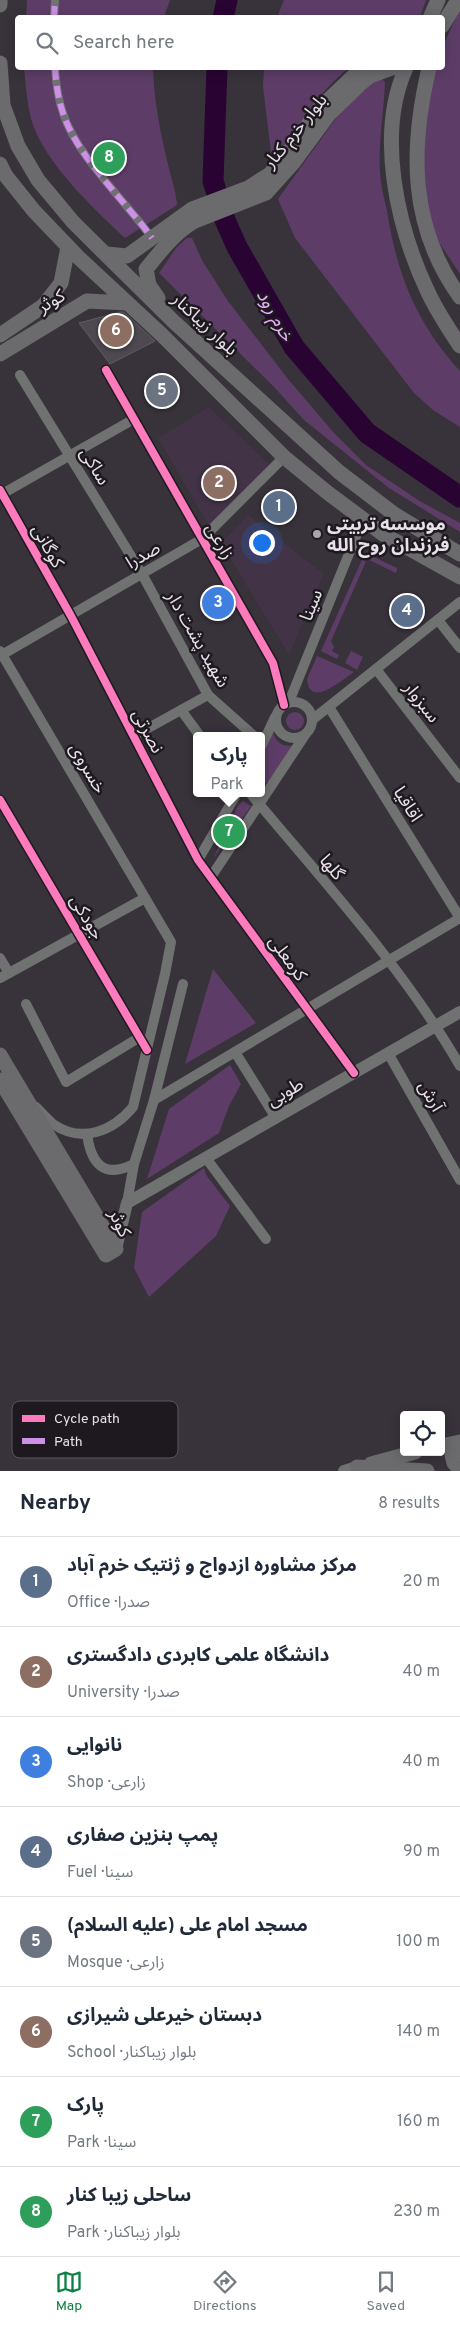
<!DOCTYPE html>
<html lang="en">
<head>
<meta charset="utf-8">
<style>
	:root { --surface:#fff; --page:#f2f2f3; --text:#1f2937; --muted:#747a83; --line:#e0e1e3; --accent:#0b8043 }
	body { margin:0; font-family:Overpass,"Noto Sans Arabic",sans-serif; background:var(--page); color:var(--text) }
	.controls { position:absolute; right:15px; bottom:15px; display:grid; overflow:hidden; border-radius:5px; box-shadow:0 2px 12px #0003 }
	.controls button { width:45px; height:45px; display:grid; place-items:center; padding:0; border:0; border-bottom:1px solid var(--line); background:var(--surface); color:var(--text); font:25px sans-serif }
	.you { position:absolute; left:261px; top:542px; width:18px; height:18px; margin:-12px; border:4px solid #fff; border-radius:50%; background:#1a73e8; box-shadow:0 0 0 8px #1a73e833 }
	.badge { display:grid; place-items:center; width:32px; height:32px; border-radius:50%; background:var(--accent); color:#fff; font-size:16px; font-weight:700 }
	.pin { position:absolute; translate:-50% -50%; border:2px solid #fff; box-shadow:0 1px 5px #0006 }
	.popup { position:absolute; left:193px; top:732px; width:72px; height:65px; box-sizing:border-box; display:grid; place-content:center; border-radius:5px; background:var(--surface); filter:drop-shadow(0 1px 4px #0005); font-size:16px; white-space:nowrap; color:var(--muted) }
	.popup b { font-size:19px; color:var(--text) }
	.popup::after { content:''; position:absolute; left:50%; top:100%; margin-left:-10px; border:10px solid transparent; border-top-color:var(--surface) }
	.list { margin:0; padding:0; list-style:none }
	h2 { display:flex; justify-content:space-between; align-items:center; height:65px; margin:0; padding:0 20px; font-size:21px }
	h2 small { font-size:16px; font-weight:400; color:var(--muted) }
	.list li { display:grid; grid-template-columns:32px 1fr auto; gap:15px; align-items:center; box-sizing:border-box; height:90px; padding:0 20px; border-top:1px solid var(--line) }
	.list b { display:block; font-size:19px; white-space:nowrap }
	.list p { margin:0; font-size:16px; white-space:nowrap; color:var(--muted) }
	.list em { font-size:16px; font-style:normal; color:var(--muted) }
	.icon { flex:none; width:28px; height:28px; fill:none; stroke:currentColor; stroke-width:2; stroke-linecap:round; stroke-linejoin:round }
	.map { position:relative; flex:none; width:460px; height:1471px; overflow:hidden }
	.search { position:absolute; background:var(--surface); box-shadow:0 2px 12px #0003; left:15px; right:15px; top:15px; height:55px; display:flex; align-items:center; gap:12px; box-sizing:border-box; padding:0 18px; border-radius:5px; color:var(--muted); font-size:19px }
	.sheet { height:785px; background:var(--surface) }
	nav { display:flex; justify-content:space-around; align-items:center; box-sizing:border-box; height:70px; border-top:1px solid var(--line); background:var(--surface); font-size:14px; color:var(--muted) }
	nav a { display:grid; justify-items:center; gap:2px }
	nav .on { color:var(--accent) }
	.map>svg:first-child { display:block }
	.built { fill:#423346 }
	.green { fill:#5d3d67 }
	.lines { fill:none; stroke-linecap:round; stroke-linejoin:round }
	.river { stroke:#290433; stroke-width:21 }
	.building { fill:#4e4950; stroke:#605b62 }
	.pedestrian { stroke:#707271; stroke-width:8 }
	.minor { stroke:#707271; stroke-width:10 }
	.tertiary { stroke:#707271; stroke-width:12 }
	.secondary { stroke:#6b6a6d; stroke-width:15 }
	.quiet { stroke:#ce8fe9; stroke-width:6; stroke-dasharray:12 6; stroke-linecap:butt }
	.cycleway-casing { stroke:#1e191f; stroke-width:11 }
	.cycleway { stroke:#fd7abc; stroke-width:8 }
	.poi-dot { fill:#aaa4ad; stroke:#1e191f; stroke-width:2 }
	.labels { text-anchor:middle; stroke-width:5; stroke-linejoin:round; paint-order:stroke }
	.street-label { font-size:18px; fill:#e8e1eb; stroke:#1e191f }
	.poi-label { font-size:18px; font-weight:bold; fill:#e8e1eb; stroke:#1e191f; text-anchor:start }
	.water-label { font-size:19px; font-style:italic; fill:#eaaffc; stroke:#1e191f }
	.key { fill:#1e191f; stroke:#5b555c; stroke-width:1 }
	.key-label { font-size:14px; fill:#e8e1eb }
</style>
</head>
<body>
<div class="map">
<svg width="460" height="1471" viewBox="0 0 460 1471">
	<rect width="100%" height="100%" fill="#38323a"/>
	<g class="built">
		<path d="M209,407L269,464L237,501L209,526L158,438Z"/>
		<path d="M248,515L324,574L289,655L221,543Z"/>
	</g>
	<g class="green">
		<path d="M27,0H170L164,17L26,18Z"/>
		<path d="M284,0H426L420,17H277Z"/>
		<path d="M460,8V274L423,218L425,86L433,68H442L443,46Z"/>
		<path d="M24,68H153C154,100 160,132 168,164C171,178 176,190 177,205L125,238C94,209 48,166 33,125C27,107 26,86 24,68Z"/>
		<path d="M264,68H349C318,91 298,128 275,160L272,161L263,86Z"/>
		<path d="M380,78L385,82C384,112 378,143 380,173C381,186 384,198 387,211C397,274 416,323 460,371V427L433,410L414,393L295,238L278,199L352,96Z"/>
		<path d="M187,238H192L203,262L228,301L288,379L334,433L366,465L418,500L460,523V532L389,488L304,420L274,387L159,273L176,248Z"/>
		<path d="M365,553L397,568L396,573L367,559L331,641L334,647L332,651L339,655L337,659L321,651Z"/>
		<path d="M351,651L363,657L357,670L345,663Z"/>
		<path d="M317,656L354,672C342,680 309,709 307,679Z"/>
		<circle cx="295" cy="721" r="9"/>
		<path d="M273,731C275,743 284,748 296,745L268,782L262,785V751Z"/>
		<path d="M243,801L251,806L213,859L238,805Z"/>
		<path d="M213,969L256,1023L185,1064Z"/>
		<path d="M230,1065L241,1084L229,1106L219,1133L147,1179L169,1109Z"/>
		<path d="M204,1168L206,1175L230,1206L216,1236L149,1297L134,1268L142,1212Z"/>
	</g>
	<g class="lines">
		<g class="river">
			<path d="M223,18L227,0"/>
			<path d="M217,68L213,181L225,220L237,247L294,347L367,433L460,497"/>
		</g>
	</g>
	<g class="building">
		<path d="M120,312H124L155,341L110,364L79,323Z"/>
		<path d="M223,589L232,606L210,619L201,602Z"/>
	</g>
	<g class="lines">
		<g class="pedestrian">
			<path d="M54,18L55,0"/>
			<path d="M55,68C56,83 58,99 63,113C76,155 126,202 152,238"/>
		</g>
		<g class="minor">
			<path d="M106,370L273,663L284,705"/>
			<path d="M20,375L142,574L208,695L254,736"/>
			<path d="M0,490L71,616L198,860L354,1073"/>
			<path d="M2,494L134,419"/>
			<path d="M438,620L460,648"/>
			<path d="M0,651L171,942L165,974L133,1107C113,1131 82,1144 53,1124C47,1119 41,1112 36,1107"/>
			<path d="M0,656L202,539L284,457"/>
			<path d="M376,669L460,778"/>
			<circle cx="294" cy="720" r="18"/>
			<path d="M289,702L363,519"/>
			<path d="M329,707L460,918"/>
			<path d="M181,710L200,736"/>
			<path d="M312,720L460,602"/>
			<path d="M134,736L208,695"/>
			<path d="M262,745L275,717"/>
			<path d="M250,793C323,881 403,967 460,1066"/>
			<path d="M0,800L147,1050"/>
			<path d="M198,860L237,793"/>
			<path d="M211,877L305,735"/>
			<path d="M0,958L9,973"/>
			<path d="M0,978L145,898"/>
			<path d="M26,1004L66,1082L140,1037"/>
			<path d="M235,1052L276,1118"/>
			<path d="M388,1053L460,1180"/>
			<path d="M154,1100L460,918"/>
			<path d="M87,1134C91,1164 104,1179 134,1164"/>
			<path d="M206,1158L266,1239"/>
			<path d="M127,1203L134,1164L154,1100L183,984"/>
		</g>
		<g class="tertiary">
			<path d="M116,1249L127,1203L460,1012"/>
			<path d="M344,1471L357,1467"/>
		</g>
		<g class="secondary">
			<path d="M0,5V0"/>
			<path d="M430,18L438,0"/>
			<path d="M442,26L458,0"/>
			<path d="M0,63L3,105L18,146L38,180L73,222L173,321L339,472L394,514L460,554"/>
			<path d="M406,68C376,134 397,226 427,290C436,310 448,328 460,346"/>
			<path d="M429,68C410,149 409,226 460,297"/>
			<path d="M0,164L6,176L34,211L78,257L162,335L284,457L328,493L383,534L460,577"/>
			<path d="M107,254L127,256L192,209L248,188L270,174L285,157L319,109L362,68"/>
			<path d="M158,298L149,285L146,269C161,251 175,232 195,221L266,193L293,163L329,114L360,84L370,76L392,68"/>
			<path d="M0,335L43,306L61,283L68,247"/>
			<path d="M0,354L87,301L127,303"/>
			<path d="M0,1055L116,1249L106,1255L0,1080"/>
			<path d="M460,1445L452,1455L454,1463L460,1469"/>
			<path d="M441,1446L460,1442"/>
			<path d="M371,1464L415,1452"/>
			<path d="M357,1467L427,1471"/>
		</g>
		<g class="quiet">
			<path d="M54,18L55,0"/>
			<path d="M55,68C56,83 58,99 63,113C76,155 126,202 152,238"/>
		</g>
		<g class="cycleway-casing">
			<g id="cycleway">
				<path d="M106,370L273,663L284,705"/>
				<path d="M0,490L71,616L198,860L354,1073"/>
				<path d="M0,800L147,1050"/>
			</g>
		</g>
		<use href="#cycleway" class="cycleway"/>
	</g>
	<circle class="poi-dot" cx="317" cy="534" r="5"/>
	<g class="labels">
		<g class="street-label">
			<text transform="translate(295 131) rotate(-51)" y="6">بلوار خرم کنار</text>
			<text transform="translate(51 301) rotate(-31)" y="6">کوثر</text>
			<text transform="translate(205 324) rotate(43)" y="6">بلوار زیباکنار</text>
			<text transform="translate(95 466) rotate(59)" y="6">ساکی</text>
			<text transform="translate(220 541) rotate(60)" y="6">زارعی</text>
			<text transform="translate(48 546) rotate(61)" y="6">کوگانی</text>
			<text transform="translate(143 555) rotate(-30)" y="6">صدرا</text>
			<text transform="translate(311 605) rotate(-68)" y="6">سینا</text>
			<text transform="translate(198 639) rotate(60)" y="6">شهید پشت دار</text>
			<text transform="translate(422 702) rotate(52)" y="6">سبزوار</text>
			<text transform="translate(148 731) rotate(62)" y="6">نصرتی</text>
			<text transform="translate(88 768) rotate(60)" y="6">خسروی</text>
			<text transform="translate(408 804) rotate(58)" y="6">اقاقیا</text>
			<text transform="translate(332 867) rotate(51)" y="6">گلها</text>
			<text transform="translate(87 917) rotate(59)" y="6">جودکی</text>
			<text transform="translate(288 958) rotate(54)" y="6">کرمعلی</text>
			<text transform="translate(285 1092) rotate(-30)" y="6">طوبی</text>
			<text transform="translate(431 1096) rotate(61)" y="6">آرش</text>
			<text transform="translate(120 1223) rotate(64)" y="6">کوثر</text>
		</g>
		<g class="poi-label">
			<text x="327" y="530">موسسه تربیتی<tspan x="327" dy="21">فرزندان روح الله</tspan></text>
		</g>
		<g class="water-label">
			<text transform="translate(276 315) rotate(61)" y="7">خرم رود</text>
		</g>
	</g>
	<rect x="12" y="1401" width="166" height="57" rx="8" class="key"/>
	<rect x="22" y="1415" width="23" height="7" fill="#fd7abc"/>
	<rect x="22" y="1438" width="23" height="6" fill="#ce8fe9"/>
	<g class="key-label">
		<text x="54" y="1423">Cycle path</text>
		<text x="54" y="1446">Path</text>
	</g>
</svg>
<div class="controls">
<button><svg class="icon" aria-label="locate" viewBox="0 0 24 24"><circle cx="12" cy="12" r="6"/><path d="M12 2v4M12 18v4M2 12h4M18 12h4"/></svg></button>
</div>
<div class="you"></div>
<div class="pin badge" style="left:279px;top:507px;background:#5c6f8a">1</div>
<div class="pin badge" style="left:219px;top:483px;background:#8d6e63">2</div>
<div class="pin badge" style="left:218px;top:603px;background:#3f7fe0">3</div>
<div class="pin badge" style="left:407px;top:611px;background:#5c6f8a">4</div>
<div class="pin badge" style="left:162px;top:391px;background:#6b7280">5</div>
<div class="pin badge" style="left:116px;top:331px;background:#8d6e63">6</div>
<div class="pin badge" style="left:229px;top:832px;background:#2e9e5b">7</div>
<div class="popup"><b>پارک</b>Park</div>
<div class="pin badge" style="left:109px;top:158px;background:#2e9e5b">8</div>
<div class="search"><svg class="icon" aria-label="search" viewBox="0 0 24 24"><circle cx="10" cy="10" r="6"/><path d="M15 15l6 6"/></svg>Search here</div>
</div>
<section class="sheet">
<h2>Nearby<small>8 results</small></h2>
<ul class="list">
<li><span class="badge" style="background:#5c6f8a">1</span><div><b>مرکز مشاوره ازدواج و ژنتیک خرم آباد</b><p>Office · صدرا</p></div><em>20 m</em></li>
<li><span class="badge" style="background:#8d6e63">2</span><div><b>دانشگاه علمی کابردی دادگستری</b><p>University · صدرا</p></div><em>40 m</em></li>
<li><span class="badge" style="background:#3f7fe0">3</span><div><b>نانوایی</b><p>Shop · زارعی</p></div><em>40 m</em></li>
<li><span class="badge" style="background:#5c6f8a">4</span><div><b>پمپ بنزین صفاری</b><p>Fuel · سینا</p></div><em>90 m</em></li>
<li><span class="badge" style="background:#6b7280">5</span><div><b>مسجد امام علی (علیه السلام)</b><p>Mosque · زارعی</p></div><em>100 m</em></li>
<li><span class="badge" style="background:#8d6e63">6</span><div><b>دبستان خیرعلی شیرازی</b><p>School · بلوار زیباکنار</p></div><em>140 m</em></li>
<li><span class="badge" style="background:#2e9e5b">7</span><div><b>پارک</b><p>Park · سینا</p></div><em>160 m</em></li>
<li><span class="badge" style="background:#2e9e5b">8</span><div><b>ساحلی زیبا کنار</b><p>Park · بلوار زیباکنار</p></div><em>230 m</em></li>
</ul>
</section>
<nav>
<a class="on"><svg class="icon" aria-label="map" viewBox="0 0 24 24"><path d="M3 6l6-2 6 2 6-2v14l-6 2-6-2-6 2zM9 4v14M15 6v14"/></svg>Map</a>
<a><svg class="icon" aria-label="directions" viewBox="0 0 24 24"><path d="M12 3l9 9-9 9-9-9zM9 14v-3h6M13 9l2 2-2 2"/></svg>Directions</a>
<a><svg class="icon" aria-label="saved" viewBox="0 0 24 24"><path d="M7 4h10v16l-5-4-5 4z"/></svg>Saved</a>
</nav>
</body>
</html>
